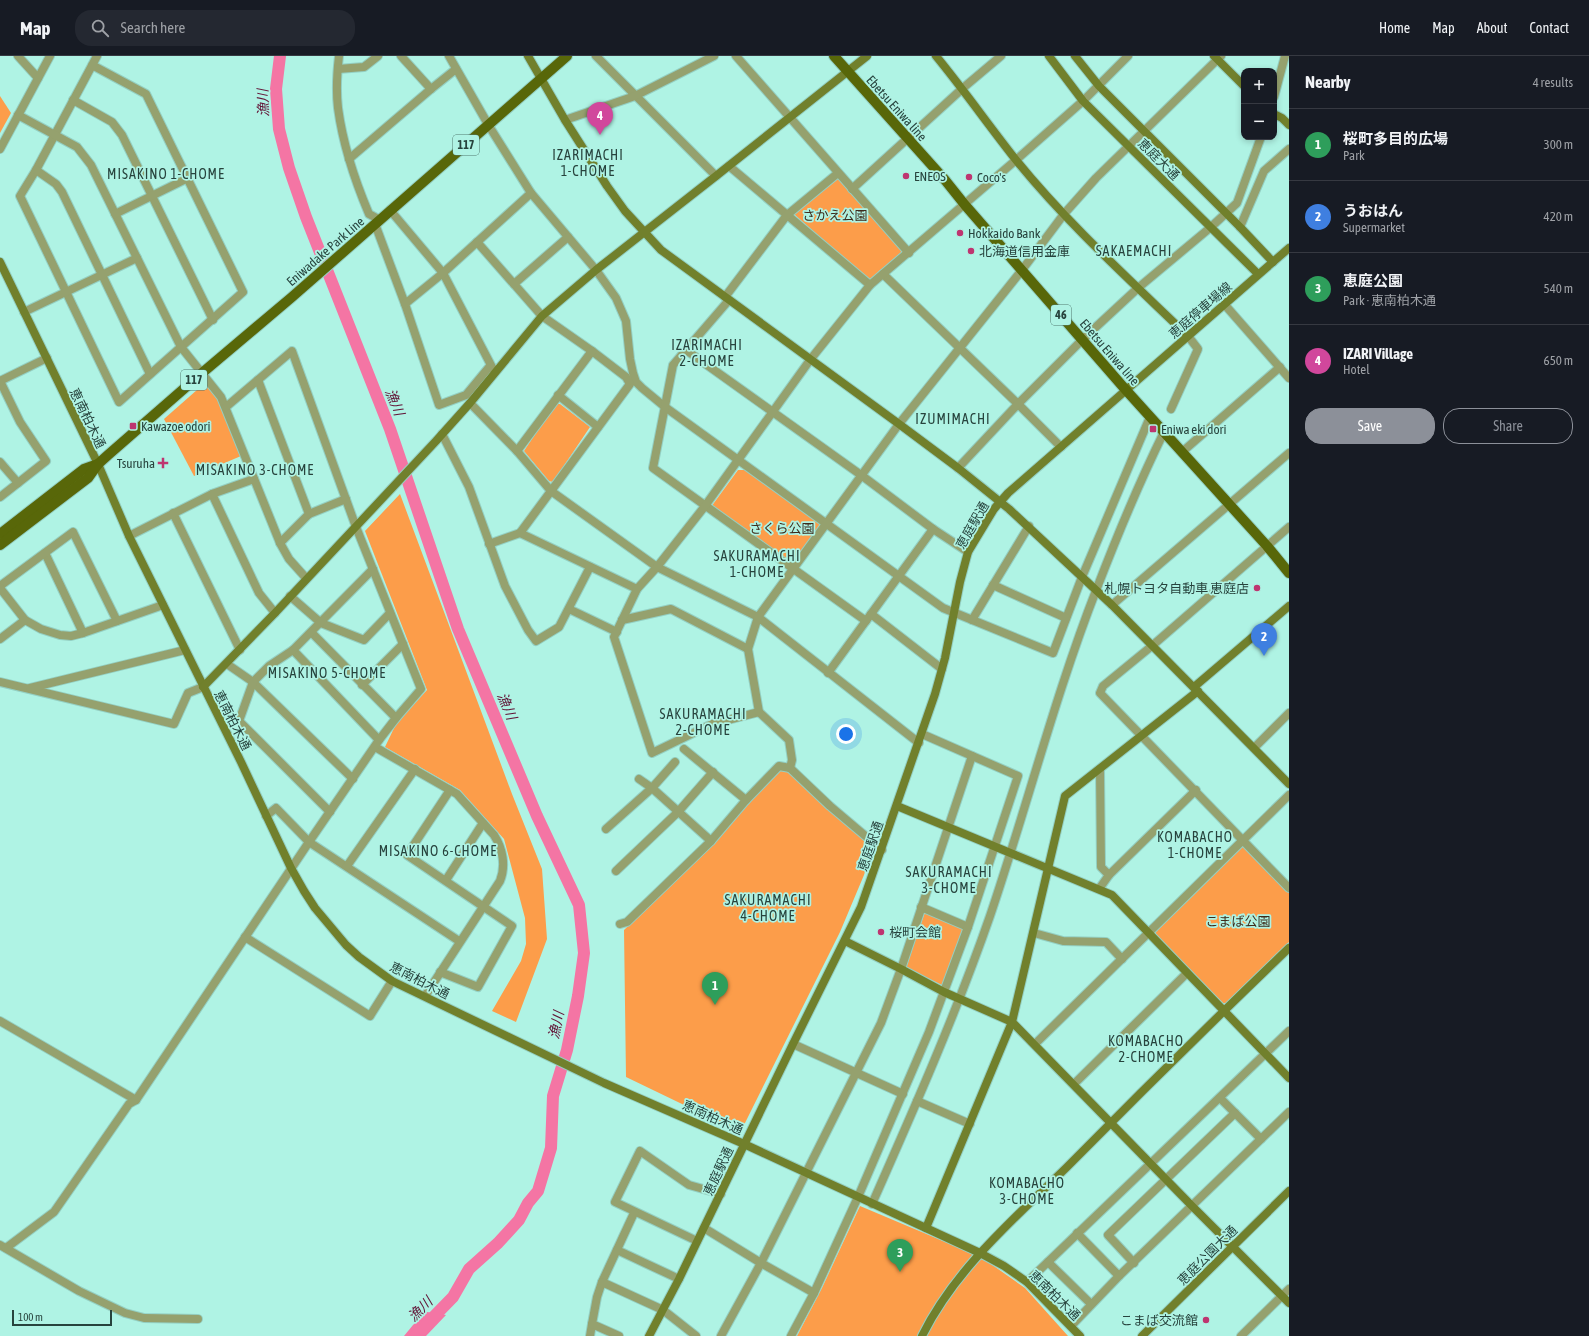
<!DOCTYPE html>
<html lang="en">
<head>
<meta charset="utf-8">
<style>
	:root { --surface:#171b24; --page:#242831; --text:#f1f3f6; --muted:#9ea1a6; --line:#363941; --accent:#8c9099 }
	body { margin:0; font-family:"Asap Condensed","Noto Sans JP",sans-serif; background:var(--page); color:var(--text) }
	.controls { position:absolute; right:12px; top:12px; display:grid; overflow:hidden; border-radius:8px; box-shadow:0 2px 6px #0003 }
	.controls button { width:36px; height:36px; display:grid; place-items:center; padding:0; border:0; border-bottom:1px solid var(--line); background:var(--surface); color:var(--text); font:20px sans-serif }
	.scale { position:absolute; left:12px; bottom:10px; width:100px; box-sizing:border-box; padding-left:4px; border:2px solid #27433d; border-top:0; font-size:11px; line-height:14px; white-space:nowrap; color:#27433d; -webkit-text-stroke:3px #aff3e4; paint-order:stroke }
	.you { position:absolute; left:846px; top:678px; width:14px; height:14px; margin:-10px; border:3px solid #fff; border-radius:50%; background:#1a73e8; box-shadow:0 0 0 6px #1a73e833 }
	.badge { display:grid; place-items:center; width:26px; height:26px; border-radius:50%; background:var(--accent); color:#fff; font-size:13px; font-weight:700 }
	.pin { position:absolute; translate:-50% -33px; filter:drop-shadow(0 1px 2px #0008) }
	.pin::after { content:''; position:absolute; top:21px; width:14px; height:12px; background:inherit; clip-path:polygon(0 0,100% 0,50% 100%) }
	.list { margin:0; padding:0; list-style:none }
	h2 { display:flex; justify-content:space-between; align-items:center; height:52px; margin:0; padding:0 16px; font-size:17px }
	h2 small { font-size:13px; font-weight:400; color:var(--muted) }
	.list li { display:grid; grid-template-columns:26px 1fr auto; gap:12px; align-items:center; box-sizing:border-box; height:72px; padding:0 16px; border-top:1px solid var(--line) }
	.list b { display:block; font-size:15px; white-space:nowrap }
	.list p { margin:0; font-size:13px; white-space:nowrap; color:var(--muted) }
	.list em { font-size:13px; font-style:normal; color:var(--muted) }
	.actions { display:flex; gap:8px; padding:12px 16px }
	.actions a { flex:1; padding:9px 0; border:1px solid var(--accent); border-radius:16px; text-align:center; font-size:14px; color:var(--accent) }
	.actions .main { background:var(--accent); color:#fff }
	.icon { flex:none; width:22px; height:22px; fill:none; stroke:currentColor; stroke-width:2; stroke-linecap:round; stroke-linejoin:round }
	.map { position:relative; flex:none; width:1289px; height:1280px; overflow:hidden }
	header { display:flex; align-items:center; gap:24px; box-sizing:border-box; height:56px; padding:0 20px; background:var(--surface); border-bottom:1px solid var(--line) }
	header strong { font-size:19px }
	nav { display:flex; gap:22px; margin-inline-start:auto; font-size:14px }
	.search { width:280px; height:36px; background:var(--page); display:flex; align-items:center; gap:10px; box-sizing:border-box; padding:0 14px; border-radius:16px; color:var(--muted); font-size:15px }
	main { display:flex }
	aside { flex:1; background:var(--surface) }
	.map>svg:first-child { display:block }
	.green { fill:#fc9d4a }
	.water { fill:#f475a4 }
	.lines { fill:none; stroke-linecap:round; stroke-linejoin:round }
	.river { stroke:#f475a4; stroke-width:12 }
	.street-casing { stroke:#94d0c3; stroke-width:10 }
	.secondary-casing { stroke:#94d0c3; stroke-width:10 }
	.primary-casing { stroke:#94d0c3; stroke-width:12 }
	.street { stroke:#95a16e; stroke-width:8 }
	.secondary { stroke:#71802c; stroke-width:8 }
	.primary { stroke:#586709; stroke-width:10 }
	.poi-dot { fill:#be3570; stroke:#aff3e4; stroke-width:1.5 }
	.labels { text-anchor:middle; stroke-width:3.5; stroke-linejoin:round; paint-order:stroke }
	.shield { fill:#aff3e4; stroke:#50786f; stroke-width:1 }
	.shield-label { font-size:12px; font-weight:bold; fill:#27433d }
	.street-label { font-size:13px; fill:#27433d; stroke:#aff3e4 }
	.poi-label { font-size:13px; fill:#27433d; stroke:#aff3e4; text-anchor:start }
	.park-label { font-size:13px; fill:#3e2b1b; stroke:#aff3e4 }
	.water-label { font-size:14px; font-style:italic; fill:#621336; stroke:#aff3e4 }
	.neighbourhood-label { font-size:14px; letter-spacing:1px; fill:#27433d; stroke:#aff3e4 }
</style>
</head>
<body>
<header>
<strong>Map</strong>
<div class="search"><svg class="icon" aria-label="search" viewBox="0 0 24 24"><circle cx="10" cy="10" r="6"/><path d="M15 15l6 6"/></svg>Search here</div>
<nav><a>Home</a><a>Map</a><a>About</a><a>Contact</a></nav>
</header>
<main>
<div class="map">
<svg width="1289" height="1280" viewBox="0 0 1289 1280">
	<rect width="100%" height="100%" fill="#aff3e4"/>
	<g class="green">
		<path d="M0,40L11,57L0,77Z"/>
		<path d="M838,122L902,193L901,198L869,225L794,158Z"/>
		<path d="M206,326L215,334L241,400L194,420L164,363Z"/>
		<path d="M555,348H560L590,371L553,426L549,425L524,395Z"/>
		<path d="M738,414H745L820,468L792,510L711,451Z"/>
		<path d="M400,438L512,738L542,813L547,883L516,966L492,955L521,905L526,888L525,862L504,783L460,734L385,691L396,668L427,634L365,475Z"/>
		<path d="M780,715H788L873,791L864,819L840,876L742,1073L738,1075L626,1021L624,874L715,787L746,746Z"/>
		<path d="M1241,791H1244L1289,836V886L1226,947H1223L1156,880L1155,875Z"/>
		<path d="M925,856L963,873L944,930L907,912L906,910Z"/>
		<path d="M860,1150L981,1201L1025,1232L1068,1280H797L822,1232Z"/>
	</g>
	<path class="water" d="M427,1256L446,1259L426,1280H404L413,1269Z"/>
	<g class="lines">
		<path class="river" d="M280,0L276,33L279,73L289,112L306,161L390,373L458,573L537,760L579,849L584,897L578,940L567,994L553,1040L551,1092L538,1135L528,1147L519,1164L498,1187L469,1213L453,1241L415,1280"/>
		<g class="street-casing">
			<g id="street">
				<path d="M18,0L38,22"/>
				<path d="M339,0C337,17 336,35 338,52C343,89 355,125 369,158L380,164"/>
				<path d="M401,0L431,33"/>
				<path d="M449,0L489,70L531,137L596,214L616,242L626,265L630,303L633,317L636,326L642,332L665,351L943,552L1053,597L1082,521L1150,361"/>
				<path d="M596,0L716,120"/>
				<path d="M736,0L909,197"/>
				<path d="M92,9L146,38L243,236L119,346L20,140L36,114L97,0"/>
				<path d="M338,13L364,11L378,0"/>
				<path d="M1274,41L1285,0"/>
				<path d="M73,44L112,66L122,79L213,264"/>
				<path d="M18,59L77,91L91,109L181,291L221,341L280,487L289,503L306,522"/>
				<path d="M565,64L635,40L714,0"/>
				<path d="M0,93L50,0"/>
				<path d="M349,103L431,33L456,13"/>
				<path d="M729,110L870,229"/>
				<path d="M36,114L56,128L62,136L150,318"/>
				<path d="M852,133L963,32L1001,0"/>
				<path d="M390,154L443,217L493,313"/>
				<path d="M115,158L188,122"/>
				<path d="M375,168L405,248L439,349L466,339L490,310"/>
				<path d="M1240,171L1264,115L1289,93"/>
				<path d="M477,186L542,260L592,295L626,321L630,328L520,477L489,488"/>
				<path d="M883,218L1018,348L1061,391"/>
				<path d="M514,228L568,181"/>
				<path d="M725,241L787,159L838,117"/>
				<path d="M729,244L673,309L653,412L866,565"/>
				<path d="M405,248L443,217L531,137"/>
				<path d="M1225,249L1289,322"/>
				<path d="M24,256L137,202"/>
				<path d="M686,294L861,419L933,473L968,496"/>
				<path d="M258,324L309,458L280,487"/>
				<path d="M0,325L20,366L46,405L0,441"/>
				<path d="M0,325L47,302"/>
				<path d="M558,339L598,371"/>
				<path d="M470,347L517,395L551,435L657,511L758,561L919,687"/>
				<path d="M1171,353L1198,293L1188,280"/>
				<path d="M442,378L469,431L505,530L528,574L536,585L559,571L590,511"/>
				<path d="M517,395L592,295"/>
				<path d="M1182,396L1280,311"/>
				<path d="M0,406L18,427"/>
				<path d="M958,412L1018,348L1083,283L1138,232L1211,171L1237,147L1261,81"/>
				<path d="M212,438L259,537L275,557"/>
				<path d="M173,457L240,594"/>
				<path d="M309,458L346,443"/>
				<path d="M1289,471L1153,589L1103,630L1100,637L1289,832"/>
				<path d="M520,477L637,533"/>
				<path d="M129,480L212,438L254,423"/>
				<path d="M45,497L83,577"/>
				<path d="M993,529L1066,562"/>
				<path d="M0,530L73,476L117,565"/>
				<path d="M0,532L25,564L41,573L60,579L71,580L83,577L163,549"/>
				<path d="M290,540L321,567L364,584L390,557"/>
				<path d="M1112,549L1289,397"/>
				<path d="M569,553L617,576"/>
				<path d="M871,558L942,613"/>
				<path d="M622,564L671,553L748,593"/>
				<path d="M972,564L1029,470"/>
				<path d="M312,577L396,662"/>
				<path d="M0,583L25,564"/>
				<path d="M293,594L379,684"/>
				<path d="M227,608L253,626L353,723"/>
				<path d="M828,617L933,473"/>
				<path d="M0,626L174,668L188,637L203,631"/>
				<path d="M362,629L403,588"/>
				<path d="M30,632L185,594"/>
				<path d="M759,656L712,668L652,697L614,581L637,533L657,511L705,450L810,304L870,229L1016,104L1083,45L1128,0"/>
				<path d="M375,691L457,738L494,779C503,793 506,810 500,825L425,940"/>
				<path d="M1254,692L1289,657"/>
				<path d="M684,693L746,744"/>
				<path d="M790,712L792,704L789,684L759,656L748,593L758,561L899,368L1022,214L1064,158L1096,122L1221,0"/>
				<path d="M1100,713L1101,811L1109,819"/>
				<path d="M639,723L652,732L711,785"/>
				<path d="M330,756L239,665L253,626L269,610L293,594L373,513"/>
				<path d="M266,760L276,752L309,786L459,885"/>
				<path d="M606,773L652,732L675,706"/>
				<path d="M347,810L415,713"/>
				<path d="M616,815L678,756L713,716"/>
				<path d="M446,824L483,767"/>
				<path d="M1099,833L1109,819L1196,734"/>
				<path d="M921,851L968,871"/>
				<path d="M620,868L627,866L711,785L746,744L779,710L790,712L830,750L882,794"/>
				<path d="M1034,877L1063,885L1106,886L1122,903"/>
				<path d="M245,881L370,960L392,925"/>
				<path d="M440,916L478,931L512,870L407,799L450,734"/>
				<path d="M0,965L136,1044"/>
				<path d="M793,988L903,1038"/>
				<path d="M1035,988L1289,739"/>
				<path d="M1074,1028L1187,917"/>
				<path d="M1220,1042L1261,1083"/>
				<path d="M917,1045L970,1068"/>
				<path d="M872,1148C914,1053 956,958 990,860C1027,751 1055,639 1097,532C1117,480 1139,427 1164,376"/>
				<path d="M704,1172L761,1207L814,1237"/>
				<path d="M1077,1177L1119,1220"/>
				<path d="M697,1185L615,1146L640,1095L689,1129L721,1138"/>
				<path d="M0,1189L79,1235L125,1257L144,1262L198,1263"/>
				<path d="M6,1192L54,1156L129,1048L136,1044L309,786L379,684L396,662L421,633L356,471L292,295L226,351"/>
				<path d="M617,1194L679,1223"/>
				<path d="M1048,1206L1091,1248"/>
				<path d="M1134,1207L1108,1179L1235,1057"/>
				<path d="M602,1226L634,1157"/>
				<path d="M1027,1226L1289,975"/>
				<path d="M1071,1270L1119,1220L1289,1056"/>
				<path d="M590,1280L592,1268"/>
				<path d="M619,1280L592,1268L597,1241L602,1226L663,1254L696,1280"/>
				<path d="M721,1280L761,1207L881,967L901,913L972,700"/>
				<path d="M791,1280L814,1237L858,1141L929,976L968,871L1018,720L922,678"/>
				<path d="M1241,1280L1289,1233"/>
			</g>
		</g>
		<g class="secondary-casing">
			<g id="secondary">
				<path d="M528,0L565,64L607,130L625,155L661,194L899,368L958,412L1009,453L1112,549L1289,728"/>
				<path d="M936,0C964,34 989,70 1016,104C1068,168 1129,223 1188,280"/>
				<path d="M1049,0L1083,45L1258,218"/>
				<path d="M1075,0L1099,30L1240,171L1273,206"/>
				<path d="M1214,0L1244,30"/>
				<path d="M1274,58L1282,62L1289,69"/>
				<path d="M0,206L98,408L129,480L241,706L291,812L304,835L315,852L346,889L359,901L392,925L604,1027L744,1088L980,1197L1004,1210L1027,1226L1080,1280"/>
				<path d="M203,631L275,557L436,385L470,347L542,260L596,214L716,120L867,0"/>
				<path d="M1194,631L1289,550"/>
				<path d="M897,750L1112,839L1289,1022"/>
				<path d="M845,885L901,913L944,936L1012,966L1192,1150L1289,1247"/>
				<path d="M926,1172L1012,966L1065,740L1198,635"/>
				<path d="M649,1280L679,1223L793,988L861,851L935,638L945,602L960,526L968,496L994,453L1008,437L1289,192"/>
				<path d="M922,1280C955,1213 1014,1163 1067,1111C1140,1037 1214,964 1289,892"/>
				<path d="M1142,1280L1289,1135"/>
			</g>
		</g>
		<g class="primary-casing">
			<g id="primary">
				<path d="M834,0L945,124L965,149L1125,333L1267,490L1289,517"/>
				<path d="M0,478L84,413L98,408"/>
				<path d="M0,489L88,422L98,408L108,399L202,317L292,241L567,0"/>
			</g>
		</g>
		<use href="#street" class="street"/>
		<use href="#secondary" class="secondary"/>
		<use href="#primary" class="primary"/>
	</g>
	<g class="poi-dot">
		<circle cx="906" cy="120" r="4"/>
		<circle cx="969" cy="121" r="4"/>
		<circle cx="960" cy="177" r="4"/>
		<circle cx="971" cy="195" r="4"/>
		<rect x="129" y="366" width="8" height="8" rx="2"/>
		<rect x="1149" y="369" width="8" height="8" rx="2"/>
		<path d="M161 401h4v4h4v4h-4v4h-4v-4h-4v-4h4z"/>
		<circle cx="1257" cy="532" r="4"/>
		<circle cx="881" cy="876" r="4"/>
		<circle cx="1206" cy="1264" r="4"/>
	</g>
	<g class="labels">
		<g class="shield">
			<rect x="453" y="79" width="26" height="20" rx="3"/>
			<rect x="1051" y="249" width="20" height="20" rx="3"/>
			<rect x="181" y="314" width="26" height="20" rx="3"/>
		</g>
		<g class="shield-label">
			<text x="466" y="93">117</text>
			<text x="1061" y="263">46</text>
			<text x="194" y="328">117</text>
		</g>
		<g class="street-label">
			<text transform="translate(897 52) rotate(48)" y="5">Ebetsu Eniwa line</text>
			<text transform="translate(1159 103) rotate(45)" y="5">恵庭大通</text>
			<text transform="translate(325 195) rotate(-41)" y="5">Eniwadake Park Line</text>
			<text transform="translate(1200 254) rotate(-41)" y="5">恵庭停車場線</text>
			<text transform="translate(1110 296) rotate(49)" y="5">Ebetsu Eniwa line</text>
			<text transform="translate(88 362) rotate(64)" y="5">恵南柏木通</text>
			<text transform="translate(972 469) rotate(-60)" y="5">恵庭駅通</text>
			<text transform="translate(233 664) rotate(63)" y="5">恵南柏木通</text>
			<text transform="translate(870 790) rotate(-71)" y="5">恵庭駅通</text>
			<text transform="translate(420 924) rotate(27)" y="5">恵南柏木通</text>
			<text transform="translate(713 1061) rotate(24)" y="5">恵南柏木通</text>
			<text transform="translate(718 1115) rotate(-65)" y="5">恵庭駅通</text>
			<text transform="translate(1207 1199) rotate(-45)" y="5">恵庭公園大通</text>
			<text transform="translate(1055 1239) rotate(44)" y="5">恵南柏木通</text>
		</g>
		<g class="poi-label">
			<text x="914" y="125">ENEOS</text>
			<text x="977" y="126">Coco's</text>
			<text x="968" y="182">Hokkaido Bank</text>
			<text x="979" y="200">北海道信用金庫</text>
			<text x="141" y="375">Kawazoe odori</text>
			<text x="1161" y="378">Eniwa eki dori</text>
			<text x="155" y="412" text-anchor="end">Tsuruha</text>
			<text x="1249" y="537" text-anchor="end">札幌トヨタ自動車 恵庭店</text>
			<text x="889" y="881">桜町会館</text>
			<text x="1198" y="1269" text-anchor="end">こまば交流館</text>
		</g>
		<g class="park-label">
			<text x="835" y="164">さかえ公園</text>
			<text x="782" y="477">さくら公園</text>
			<text x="1238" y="870">こまば公園</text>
		</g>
		<g class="water-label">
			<text transform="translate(263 47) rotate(-92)" y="5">漁川</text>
			<text transform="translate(395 346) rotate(68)" y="5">漁川</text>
			<text transform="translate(507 650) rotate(67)" y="5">漁川</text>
			<text transform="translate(556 969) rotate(-79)" y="5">漁川</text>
			<text transform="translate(420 1253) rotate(-45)" y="5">漁川</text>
		</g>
		<g class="neighbourhood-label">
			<text x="588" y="104">IZARIMACHI<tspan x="588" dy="16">1-CHOME</tspan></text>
			<text x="166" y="123">MISAKINO 1-CHOME</text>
			<text x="1134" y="200">SAKAEMACHI</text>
			<text x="707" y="294">IZARIMACHI<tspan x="707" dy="16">2-CHOME</tspan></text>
			<text x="953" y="368">IZUMIMACHI</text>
			<text x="255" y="419">MISAKINO 3-CHOME</text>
			<text x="757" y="505">SAKURAMACHI<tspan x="757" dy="16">1-CHOME</tspan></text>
			<text x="327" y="622">MISAKINO 5-CHOME</text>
			<text x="703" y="663">SAKURAMACHI<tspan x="703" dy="16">2-CHOME</tspan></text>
			<text x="1195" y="786">KOMABACHO<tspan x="1195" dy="16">1-CHOME</tspan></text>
			<text x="438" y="800">MISAKINO 6-CHOME</text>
			<text x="949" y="821">SAKURAMACHI<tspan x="949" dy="16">3-CHOME</tspan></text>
			<text x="768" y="849">SAKURAMACHI<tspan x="768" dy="16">4-CHOME</tspan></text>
			<text x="1146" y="990">KOMABACHO<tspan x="1146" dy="16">2-CHOME</tspan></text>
			<text x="1027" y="1132">KOMABACHO<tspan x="1027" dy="16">3-CHOME</tspan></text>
		</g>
	</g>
</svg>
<div class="controls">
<button>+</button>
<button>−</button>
</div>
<div class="scale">100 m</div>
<div class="you"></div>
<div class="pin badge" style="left:715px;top:949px;background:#2e9e5b">1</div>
<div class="pin badge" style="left:1264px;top:600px;background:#3f7fe0">2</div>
<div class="pin badge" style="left:900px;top:1216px;background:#2e9e5b">3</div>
<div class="pin badge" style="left:600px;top:79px;background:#d1479c">4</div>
</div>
<aside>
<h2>Nearby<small>4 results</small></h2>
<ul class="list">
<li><span class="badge" style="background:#2e9e5b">1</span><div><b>桜町多目的広場</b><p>Park</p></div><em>300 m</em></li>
<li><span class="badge" style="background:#3f7fe0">2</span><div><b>うおはん</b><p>Supermarket</p></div><em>420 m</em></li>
<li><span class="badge" style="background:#2e9e5b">3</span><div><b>恵庭公園</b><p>Park · 恵南柏木通</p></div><em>540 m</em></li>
<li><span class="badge" style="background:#d1479c">4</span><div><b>IZARI Village</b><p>Hotel</p></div><em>650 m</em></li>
</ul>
<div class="actions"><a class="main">Save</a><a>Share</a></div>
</aside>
</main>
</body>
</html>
